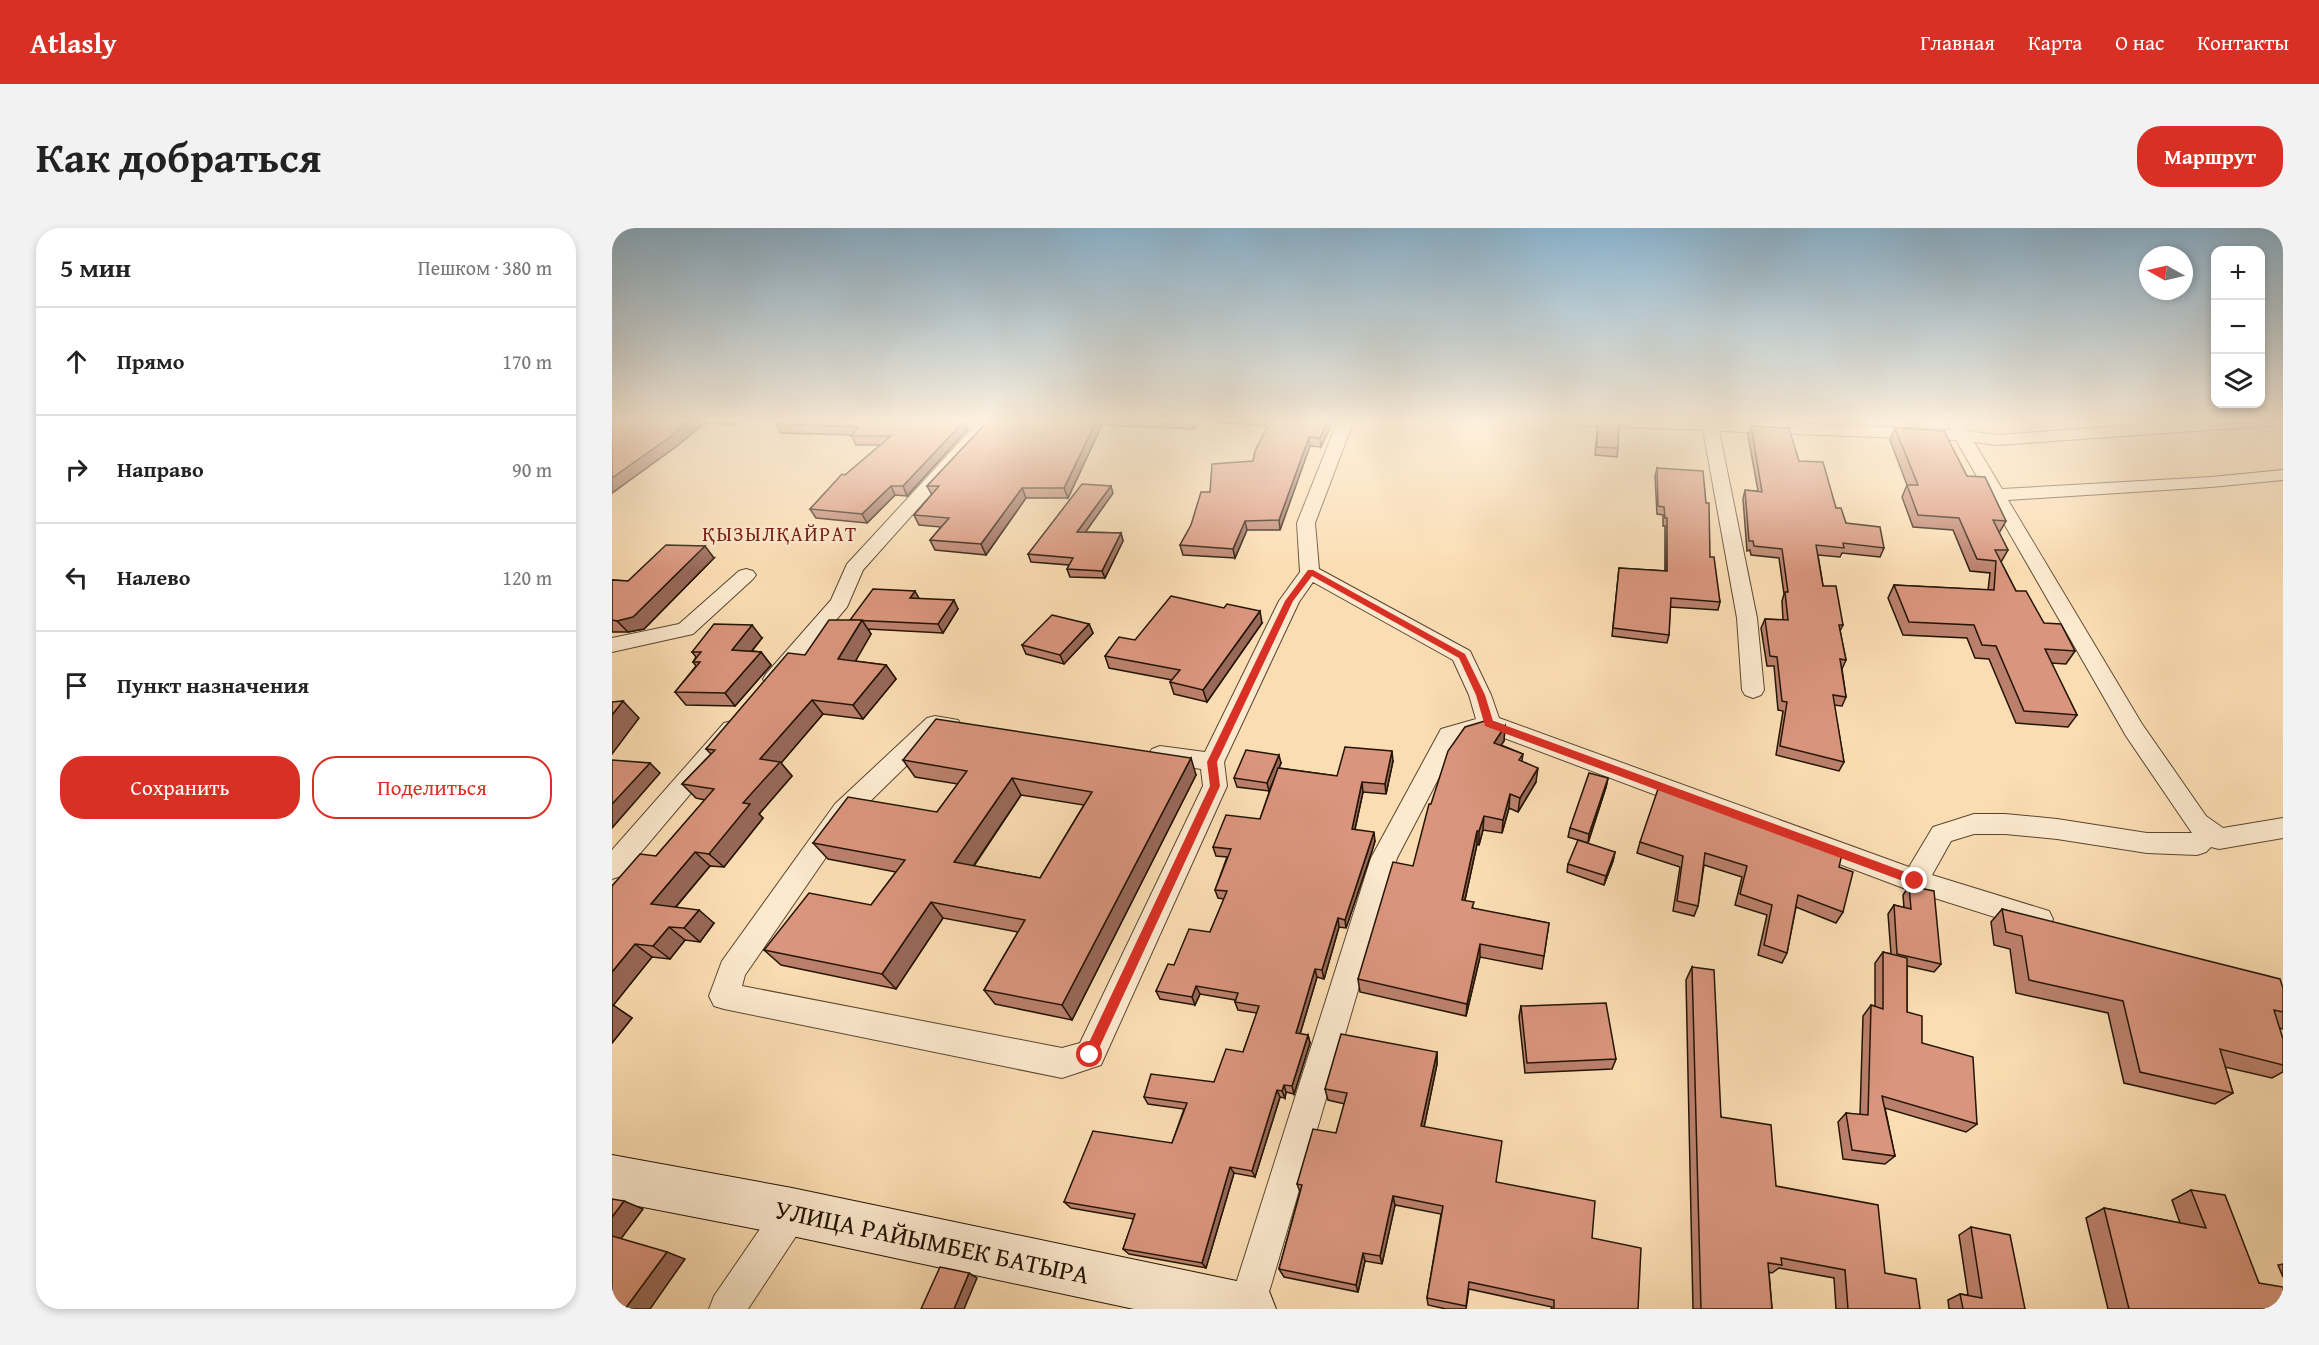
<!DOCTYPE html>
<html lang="ru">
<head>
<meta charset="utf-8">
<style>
	:root { --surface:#fff; --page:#f2f2f2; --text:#222; --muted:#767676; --line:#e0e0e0; --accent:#d93025 }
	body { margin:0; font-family:"Gentium Book Plus",serif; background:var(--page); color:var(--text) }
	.controls { position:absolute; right:18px; top:18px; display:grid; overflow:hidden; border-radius:12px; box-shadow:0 3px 9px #0003 }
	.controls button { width:54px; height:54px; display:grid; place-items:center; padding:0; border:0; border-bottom:2px solid var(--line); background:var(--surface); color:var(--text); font:30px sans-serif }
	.compass { position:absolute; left:1527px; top:18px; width:54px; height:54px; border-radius:50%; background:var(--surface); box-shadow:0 3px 9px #0003; rotate:278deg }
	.stop { position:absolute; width:18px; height:18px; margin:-14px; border:4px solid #d93025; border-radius:50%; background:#fff }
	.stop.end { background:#d93025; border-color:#fff; box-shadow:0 2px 6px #0008 }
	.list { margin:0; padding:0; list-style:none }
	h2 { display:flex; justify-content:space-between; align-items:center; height:78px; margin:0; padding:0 24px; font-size:26px }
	h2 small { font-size:20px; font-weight:400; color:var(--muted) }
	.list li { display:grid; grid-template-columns:39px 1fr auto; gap:18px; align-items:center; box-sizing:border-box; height:108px; padding:0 24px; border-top:2px solid var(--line) }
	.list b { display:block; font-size:22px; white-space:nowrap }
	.list em { font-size:20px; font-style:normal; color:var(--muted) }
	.actions { display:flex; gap:12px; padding:18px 24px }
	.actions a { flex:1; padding:14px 0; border:2px solid var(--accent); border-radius:24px; text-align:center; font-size:21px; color:var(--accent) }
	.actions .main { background:var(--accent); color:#fff }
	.icon { flex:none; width:33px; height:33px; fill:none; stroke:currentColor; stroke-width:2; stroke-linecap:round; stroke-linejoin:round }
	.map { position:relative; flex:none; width:1671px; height:1081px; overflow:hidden; border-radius:24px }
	header { display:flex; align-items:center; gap:36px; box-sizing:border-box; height:84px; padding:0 30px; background:var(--accent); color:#fff }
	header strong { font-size:28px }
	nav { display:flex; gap:33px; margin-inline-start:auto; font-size:21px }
	.intro { display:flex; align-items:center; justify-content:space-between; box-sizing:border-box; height:144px; padding:0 36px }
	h1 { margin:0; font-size:42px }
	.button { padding:15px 27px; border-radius:24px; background:var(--accent); color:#fff; font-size:21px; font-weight:700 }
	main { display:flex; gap:36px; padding:0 36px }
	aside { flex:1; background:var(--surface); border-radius:24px; box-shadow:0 3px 9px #0003 }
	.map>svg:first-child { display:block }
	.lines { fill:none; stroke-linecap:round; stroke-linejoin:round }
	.street-casing { stroke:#594630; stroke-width:2 }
	.secondary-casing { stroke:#231405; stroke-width:2 }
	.street { fill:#fce9ce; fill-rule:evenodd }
	.secondary { fill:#fce9ce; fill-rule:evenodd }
	.wall { fill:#bb806c; stroke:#231405; stroke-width:1.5; fill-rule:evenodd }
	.shaded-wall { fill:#986858; stroke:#231405; stroke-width:1.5 }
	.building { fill:#d9957d; stroke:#231405; stroke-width:1.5; fill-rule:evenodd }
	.route { fill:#d93025 }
	.labels { text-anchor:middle; stroke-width:4.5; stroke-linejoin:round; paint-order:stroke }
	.far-quarter-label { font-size:20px; letter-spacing:1.5px; fill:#7a1f14; stroke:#fce9ce }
	.near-street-label { font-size:26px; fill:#231405; stroke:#fce9ce }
</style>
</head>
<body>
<header>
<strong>Atlasly</strong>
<nav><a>Главная</a><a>Карта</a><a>О нас</a><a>Контакты</a></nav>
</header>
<div class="intro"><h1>Как добраться</h1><a class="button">Маршрут</a></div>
<main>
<aside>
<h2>5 мин<small>Пешком · 380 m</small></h2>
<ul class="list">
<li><svg class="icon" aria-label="ahead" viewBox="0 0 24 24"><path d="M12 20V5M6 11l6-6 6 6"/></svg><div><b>Прямо</b></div><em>170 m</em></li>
<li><svg class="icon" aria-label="right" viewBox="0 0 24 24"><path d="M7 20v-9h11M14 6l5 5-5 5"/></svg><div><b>Направо</b></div><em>90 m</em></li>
<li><svg class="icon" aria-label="left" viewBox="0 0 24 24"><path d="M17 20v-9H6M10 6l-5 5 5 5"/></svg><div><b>Налево</b></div><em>120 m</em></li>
<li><svg class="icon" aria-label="arrive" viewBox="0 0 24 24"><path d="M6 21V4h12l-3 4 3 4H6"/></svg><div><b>Пункт назначения</b></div></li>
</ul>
<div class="actions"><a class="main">Сохранить</a><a>Поделиться</a></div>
</aside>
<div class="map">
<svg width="1671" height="1081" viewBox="0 0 1671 1081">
	<rect width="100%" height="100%" fill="#fbddb3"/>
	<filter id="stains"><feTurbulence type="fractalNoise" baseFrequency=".00333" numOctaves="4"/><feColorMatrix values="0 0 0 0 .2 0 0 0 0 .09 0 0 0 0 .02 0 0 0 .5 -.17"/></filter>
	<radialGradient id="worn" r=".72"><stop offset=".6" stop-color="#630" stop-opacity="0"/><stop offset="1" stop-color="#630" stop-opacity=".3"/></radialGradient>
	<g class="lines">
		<g class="street-casing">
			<g id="street">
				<path d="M368,192H385L251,342L235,379L170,456L162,459L154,456L151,451L154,446L219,372L235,336Z"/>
				<path d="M726,192H742L703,295L707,341L858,423L879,467L887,490L1297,639L1321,599L1362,586H1393L1445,591L1535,605H1580L1514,508L1344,212L1107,203L1145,390L1152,462L1149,467L1141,470L1133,467L1130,462L1125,390L1091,202L958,197L950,192H1105L1339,202L1336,197L1338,194H1350L1356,203L1385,207L1594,192H1671V196L1668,197L1385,217L1362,214L1390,261L1599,249L1671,242V252L1599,259L1396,272L1530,496L1594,588L1611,600L1671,590V610L1607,621L1599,619L1594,624L1585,627L1535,625L1445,611L1393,606H1362L1339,613L1320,647L1437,683L1441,691L1437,699L1427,703L1294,661L876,504L846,513L785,630L652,1081H616L759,630L829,501L864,491L857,467L841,432L701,354L687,374L612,534L615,558L489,837L450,850L112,781L102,778L97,768L110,733L223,576L315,490L323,488L346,492L350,498L346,504L338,506L328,505L241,590L133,747L130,758L450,820L468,815L591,558L589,541L540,533L536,527L540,521L548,518L593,524L667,373L688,344L685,295Z"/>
				<path d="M134,341L141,343L144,347L141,351L81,406L0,424V410L67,396L127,343Z"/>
				<path d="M120,493L128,495L132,501L128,507L9,648L0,651V622L112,495Z"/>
				<path d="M180,967L192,972L197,984L192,996L136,1081H97L102,1068L168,972Z"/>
			</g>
		</g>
		<g class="secondary-casing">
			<path id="secondary" d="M0,927L180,960L639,1056L657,1063L664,1081H522L180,1008L0,973Z"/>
		</g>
		<use href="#street" class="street"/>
		<use href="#secondary" class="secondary"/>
	</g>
	<g class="wall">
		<path d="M0,192H129L123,197L93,195L65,218L0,265Z"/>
		<path d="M377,192H587L582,201L490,197L456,270H414L374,327L323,322L318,312L329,299L307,297L302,287L320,267L315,258Z"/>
		<path d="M604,192H720V195L709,219L698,218L668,302H635L623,330L571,327L568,317L598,264L641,233L656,198L605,194Z"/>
		<path d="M1426,192H1459L1429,195Z"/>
		<path d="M986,193L1006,220L1005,229L983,227Z"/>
		<path d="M164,196L356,201L295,268L283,267L255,295L204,290L198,281L233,247L268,217H244L239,207L169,205Z"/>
		<path d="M1139,198L1187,233L1224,280L1234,295L1272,320L1268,329L1230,325L1228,329L1206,327L1211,358L1231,397L1228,403L1234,432L1230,441L1234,469L1230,478L1222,477L1232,534L1227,543L1164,527L1171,483L1166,482L1162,438H1155L1149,400L1153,391L1171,392L1170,373L1172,366L1167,330L1139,327L1138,322L1135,323L1131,271L1133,262L1146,263L1136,207Z"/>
		<path d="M1283,200L1355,248L1394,293L1387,305L1396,322L1389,334L1404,363L1432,395L1463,423L1454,436L1439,435L1465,487L1456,499L1404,495L1377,431L1363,430L1355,410L1291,407L1276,370L1282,357L1376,362L1378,345L1358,343L1341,302L1301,299L1290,269L1295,257L1278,212Z"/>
		<path d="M1045,240L1098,329L1108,374L1106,382L1058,379L1057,407L1055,415L1000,408L1007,340L1053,343V298H1051V287L1045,286L1043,248Z"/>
		<path d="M501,265L473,304L509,305L511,313L493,350L458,349L455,341L457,337L419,334L416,326Z"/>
		<path d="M102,330L32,401L16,404H0V352L16,353Z"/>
		<path d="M307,371L346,381L331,405L256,401L259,406L243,433L274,437L284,451L251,491L211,486L169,535L180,548L147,586L151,590L112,639L98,638L64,679L102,695L88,714L73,712L58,731L40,729L1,777L20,790L0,815V658L44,628L93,572L84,570L70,556L99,526L94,521L193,427L238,392Z"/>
		<path d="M650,395L595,474L562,466L558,454L560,452L497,440L493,428L523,412Z"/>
		<path d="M477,396L481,405L452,436L414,426L410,417Z"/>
		<path d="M150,410L140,423L149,424L159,437L123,478L74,477L63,464L84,438L81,434L84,429L80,424Z"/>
		<path d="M893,498L892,513L889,517L911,526L910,533L924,554L906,584L897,580L890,605L871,602L867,617L865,616L853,672L862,681L937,695L930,741L868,729L854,788L748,764L746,751L801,638Z"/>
		<path d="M291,532L584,547L460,792L383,776L372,762L406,704L331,690L284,761L169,737L152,722L259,677L284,644L216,631L201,615L325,584L346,556L303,549ZM409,567L472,577L428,650L362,638Z"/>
		<path d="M781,533L774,566L751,564L743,601L763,613L760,623L734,700L727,699L712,751L705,749L688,806L696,807L698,815L682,866L674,864L673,870L668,869L643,949L622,945L594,1040L517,1026L511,1021L522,991L459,980L452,974L560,915L572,881L536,876L532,869L602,854L631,824L645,785L626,782L623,774V772L588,766L583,777L548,771L544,763L562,737L598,704L612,671L606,670L603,662L615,629L604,628L601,619L648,591L661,553L657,563L625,559L622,550L669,535L667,540L725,548Z"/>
		<path d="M996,550L994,559L976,615L956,609L958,600Z"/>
		<path d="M1028,614L1227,639L1231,684L1224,695L1184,679L1175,725L1170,735L1146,727L1155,687L1123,677L1130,649L1092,637L1086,678L1082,688L1061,683L1068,639L1025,625Z"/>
		<path d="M1003,624L1001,633L992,657L955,644L956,636Z"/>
		<path d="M1297,658L1329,736L1322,744L1295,738V784L1310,815L1365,896L1354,904L1273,880L1283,928L1273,936L1231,931L1226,894L1234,885L1248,887L1251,788L1259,777L1263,778V735L1271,724L1279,726L1276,686L1282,677L1292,680L1291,667Z"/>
		<path d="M1390,681L1671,760V801L1667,800L1671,811V844L1660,850L1613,839L1621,865L1603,876L1512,855L1496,785L1404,765L1398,721L1382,717L1379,694Z"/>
		<path d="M1080,739L1109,889L1164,958L1273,1045L1308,1081H1224L1222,1050L1167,1040L1160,1045L1157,1044L1160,1081H1081L1074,752Z"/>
		<path d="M909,778L1004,831L1000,841L913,845L907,789Z"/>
		<path d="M825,824V836L812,899L884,954L980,1010L1026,1081H939L940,1079L857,1061L854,1081H834L816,1077L815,1070L829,986L783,977L770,1036L753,1033L746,1064L672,1049L667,1041L688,964L685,956L724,905L733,876L716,872L713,861Z"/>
		<path d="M1579,962L1647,1055L1671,1081H1496L1474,990L1492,980L1568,995L1560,972Z"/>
		<path d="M1359,999L1413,1081H1337L1336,1072L1348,1066L1356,1067L1347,1007Z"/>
		<path d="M1671,1036V1049L1666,1037Z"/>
	</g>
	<g class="shaded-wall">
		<path d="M79,192H92L93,195L65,218L0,265V250Z"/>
		<path d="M120,192H129L123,197Z"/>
		<path d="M353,192L356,201L295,268L291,258Z"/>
		<path d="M485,192H489L490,197L456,270L452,260Z"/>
		<path d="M580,192H587L582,201Z"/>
		<path d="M716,192H720V195L709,219L708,210Z"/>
		<path d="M697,209L698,218L668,302L667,292Z"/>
		<path d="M279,258L283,267L255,295L250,286Z"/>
		<path d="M499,258L501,265L468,312L465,304Z"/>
		<path d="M410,260L414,270L374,327L369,316Z"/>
		<path d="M633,293L635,302L623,330L621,321Z"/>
		<path d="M509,305L511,313L493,350L490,343Z"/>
		<path d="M93,318L102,330L32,401L16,404L5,393Z"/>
		<path d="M303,363L308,372L298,370Z"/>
		<path d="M342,372L346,381L331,405L326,396Z"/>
		<path d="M648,383L650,395L595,474L591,462Z"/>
		<path d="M250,392L259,406L236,446L226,431Z"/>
		<path d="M477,396L481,405L452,436L448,427Z"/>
		<path d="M140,397L150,410L130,435L120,422Z"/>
		<path d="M149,424L159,437L123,478L113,465Z"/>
		<path d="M274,437L284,451L251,491L241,477Z"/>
		<path d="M200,472L211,486L169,535L180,548L147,586L151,590L112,639L97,626L131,575L148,531Z"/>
		<path d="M11,473L27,490L0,526V487Z"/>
		<path d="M893,498L892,513L881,529L882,515Z"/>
		<path d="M780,523L781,533L774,566L773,556Z"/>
		<path d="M667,527L669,535L657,563L655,555Z"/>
		<path d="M579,530L584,547L460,792L450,777Z"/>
		<path d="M38,535L48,545L0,600V576Z"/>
		<path d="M926,540L924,554L906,584L908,570Z"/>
		<path d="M400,550L409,567L353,650L342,634Z"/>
		<path d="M996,550L994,559L976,615L977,606Z"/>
		<path d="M750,554L751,564L741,610L740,601Z"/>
		<path d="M898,566L897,580L890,605L891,592Z"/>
		<path d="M872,588L871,602L867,617V603Z"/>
		<path d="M865,603V616L850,685V672Z"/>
		<path d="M762,604L763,613L760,623L734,700L733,692Z"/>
		<path d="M83,624L98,638L55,689L39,676Z"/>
		<path d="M1003,624L1001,633L992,657L994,648Z"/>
		<path d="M319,674L331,690L284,761L270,746Z"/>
		<path d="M87,682L102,695L88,714L72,700Z"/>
		<path d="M726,690L727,699L712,751L710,742Z"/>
		<path d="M57,699L73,712L58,731L41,718Z"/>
		<path d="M23,716L40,729L0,779V744Z"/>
		<path d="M868,716V729L854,788L855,776Z"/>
		<path d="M703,741L705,749L686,813L684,805Z"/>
		<path d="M584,758L588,766L583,777L580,769Z"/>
		<path d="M1,777L20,790L0,815V779Z"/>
		<path d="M696,807L698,815L682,866L680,858Z"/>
		<path d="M825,824V836L810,909L809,898Z"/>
		<path d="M672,857L674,864L673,870L670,863Z"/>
		<path d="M665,862L668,869L643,949L640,943Z"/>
		<path d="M618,939L622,945L594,1040L590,1035Z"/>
		<path d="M781,968L783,977L770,1036L768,1028Z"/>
		<path d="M12,973L31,981L8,1012L0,1009V989Z"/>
		<path d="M55,1024L73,1031L38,1081H13Z"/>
		<path d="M751,1025L753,1033L746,1064L744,1057Z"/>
		<path d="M357,1045L365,1050L352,1081H342Z"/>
	</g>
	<g class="building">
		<path d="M0,192H79L58,209L0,250Z"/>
		<path d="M168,192H353L291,258H279L250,286L198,281L230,246L233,247L279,208H239L247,199L164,196Z"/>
		<path d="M377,192H485L452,260H410L369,316L318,312L337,290L302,287L327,258H315Z"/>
		<path d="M659,192H716L708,210L697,209L667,292L633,293L621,321L568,317L579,297L589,264H598L600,236L641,233L643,223Z"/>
		<path d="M986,193L1007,194L1006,220L985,219Z"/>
		<path d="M1139,198L1177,200L1187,233L1211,234L1224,280H1229L1234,295L1268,299L1272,320L1231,315L1232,320L1204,317L1211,358H1224L1231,397H1227L1234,432L1228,431L1234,469L1221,467L1232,534L1168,518L1175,474L1170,473L1165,429L1158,428L1153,391L1176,392L1173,364H1176L1170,321L1142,318L1141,313H1137L1133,262L1150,264Z"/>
		<path d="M1283,200L1332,203L1355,248L1373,249L1394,293L1381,292L1396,322H1383L1404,363H1414L1432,395L1449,396L1463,423L1433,421L1465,487L1412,483L1384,418L1370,417L1362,397L1297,394L1282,357L1382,362L1384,333L1365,331L1347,290L1306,287L1295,257H1306Z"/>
		<path d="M1045,240L1091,243L1094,275H1097L1098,329H1102L1108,374L1059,370L1057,407L1001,400L1007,340L1055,343V290H1053L1052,279L1046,278Z"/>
		<path d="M470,256L499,258L465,304L509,305L490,343L455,341L461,330L416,326Z"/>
		<path d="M54,317L93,318L21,389L5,393L0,392V352L16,353Z"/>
		<path d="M261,361L303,363L298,370L342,372L326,396L238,392Z"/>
		<path d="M559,368L612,380L615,376L648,383L591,462L558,454L568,442L493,428L507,409L523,412Z"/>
		<path d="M440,387L477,396L448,427L410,417Z"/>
		<path d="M217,392H250L226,431L274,437L241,477L200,472L148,531L168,534L131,575L138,576L97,626L83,624L39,676L87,682L72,700L57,699L41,718L23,716L0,744V658L28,626L44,628L102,561L70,556L103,522L94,521L176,425L193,427Z"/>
		<path d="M102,396L140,397L120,422L149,424L113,465L63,464L88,434H81L89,424H80Z"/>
		<path d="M11,473L0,487V474Z"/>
		<path d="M324,491L579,530L450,777L372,762L413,692L319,674L270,746L152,722L197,665L259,677L293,632L201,615L236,569L325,584L355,543L291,532ZM400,550L480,564L428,650L342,634Z"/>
		<path d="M876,492L893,498L882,515L911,526L907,532L926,540L908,570L898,566L891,592L872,588L867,603H865L850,672L862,674L860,680L937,695L932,728L868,716L855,776L746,751L781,634L801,638L817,576H819L836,523L853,499Z"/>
		<path d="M733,519L780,523L773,556L750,554L740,601L762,604L733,692L726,690L710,742L703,741L684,805L696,807L680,858L672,857L670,863L665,862L640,943L618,939L590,1035L511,1021L523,986L452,974L481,903L560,915L575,875L532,869L539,846L602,854L614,821L631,824L647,778L623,774L626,765L584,758L580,769L544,763L556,736L562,737L577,701L598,704L615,663L603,662L619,621L601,619L614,587L648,591L666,540L725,548Z"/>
		<path d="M634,522L667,527L655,555L622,550Z"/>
		<path d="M0,532L38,535L0,576Z"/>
		<path d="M977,545L996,550L977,606L958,600Z"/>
		<path d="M1046,561L1091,574L1230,626L1227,639L1241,644L1231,684L1186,667L1175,725L1152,717L1160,677L1128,666L1135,638L1093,625L1086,678L1065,673L1071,628L1028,614Z"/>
		<path d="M966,612L1003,624L994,648L956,636Z"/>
		<path d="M1297,658L1322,663L1329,736L1285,726L1282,677L1299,681Z"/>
		<path d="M1390,681L1668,751L1671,760V784L1662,782L1671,811V837L1608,821L1621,865L1528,844L1511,773L1417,752L1410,708L1394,704Z"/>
		<path d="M1271,724L1295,730V784L1310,788V815L1361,829L1365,896L1270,868L1283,928L1240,922L1234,885L1256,887L1259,777L1271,781Z"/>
		<path d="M1080,739L1102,742L1109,889L1159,897L1164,958L1266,977L1273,1045L1304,1051L1308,1081H1236L1233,1042L1169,1030L1170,1037L1156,1035L1160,1081H1089Z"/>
		<path d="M994,775L1004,831L915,835L909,778Z"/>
		<path d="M729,806L825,824L809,898L890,913L884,954L983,973L980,1010L1029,1020L1026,1081H942V1072L857,1054L854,1078L815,1070L831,978L781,968L768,1028L751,1025L744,1057L667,1041L690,957L685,956L701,901L724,905L735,865L713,861Z"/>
		<path d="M1579,962L1613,967L1647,1055L1671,1059V1081H1517L1492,980L1594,1000Z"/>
		<path d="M0,971L12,973L0,989Z"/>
		<path d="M1359,999L1398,1007L1413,1081H1351L1348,1066L1370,1070Z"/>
		<path d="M0,1008L55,1024L13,1081H0Z"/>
		<path d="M328,1039L357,1045L342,1081H309Z"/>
	</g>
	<linearGradient id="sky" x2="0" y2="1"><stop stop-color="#8bb6d3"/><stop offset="0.56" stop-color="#fdf0dd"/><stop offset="1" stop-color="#fdf0dd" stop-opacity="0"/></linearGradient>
	<rect width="1671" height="344" fill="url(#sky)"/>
	<path class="route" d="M696,342H701L853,426L873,467L881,493L1307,649V656H1299L873,498L864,467L847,430L700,348L681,373L605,534L608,558L482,831H473L471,827L473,823L598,558L595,534L673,373Z"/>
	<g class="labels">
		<g class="far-quarter-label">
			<text x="168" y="313">ҚЫЗЫЛҚАЙРАТ</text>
		</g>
		<g class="near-street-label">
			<text transform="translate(320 1014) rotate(12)" y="9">УЛИЦА РАЙЫМБЕК БАТЫРА</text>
		</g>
	</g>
	<rect width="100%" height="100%" filter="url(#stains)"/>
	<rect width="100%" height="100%" fill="url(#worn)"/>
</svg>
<div class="controls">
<button>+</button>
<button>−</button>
<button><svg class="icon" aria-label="layers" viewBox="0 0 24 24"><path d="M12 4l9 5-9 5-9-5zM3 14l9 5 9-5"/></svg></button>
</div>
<svg class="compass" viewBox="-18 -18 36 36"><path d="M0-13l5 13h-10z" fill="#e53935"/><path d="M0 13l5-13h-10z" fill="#767676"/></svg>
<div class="stop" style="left:478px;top:827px"></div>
<div class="stop end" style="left:1303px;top:653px"></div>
</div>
</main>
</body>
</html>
